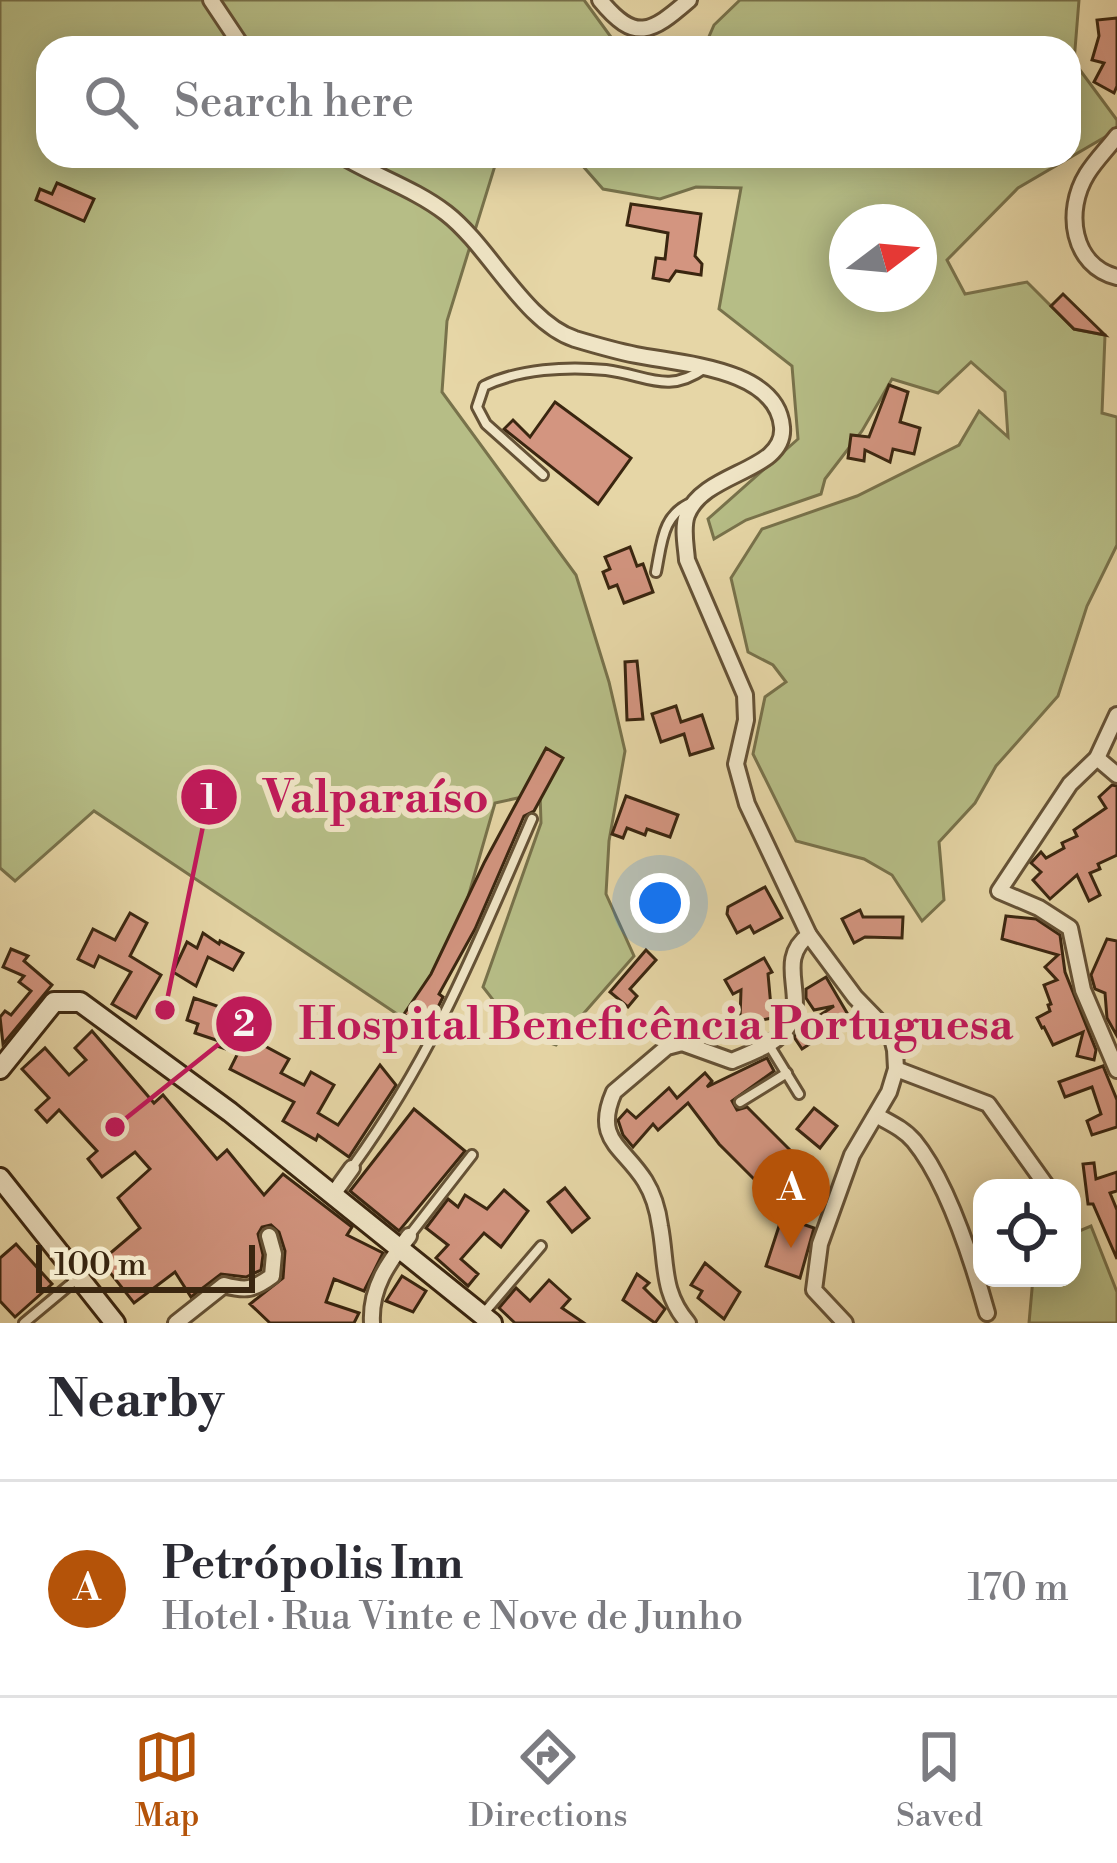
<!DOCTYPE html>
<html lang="en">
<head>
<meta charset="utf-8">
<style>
	:root { --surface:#fff; --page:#f7f7f7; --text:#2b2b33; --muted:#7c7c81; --line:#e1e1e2; --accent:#b45309 }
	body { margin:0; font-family:"Libre Bodoni",serif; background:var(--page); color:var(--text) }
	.controls { position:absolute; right:36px; bottom:36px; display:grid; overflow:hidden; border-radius:24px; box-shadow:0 6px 30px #0003 }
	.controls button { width:108px; height:108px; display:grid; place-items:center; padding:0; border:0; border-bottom:3px solid var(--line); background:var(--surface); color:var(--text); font:60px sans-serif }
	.compass { position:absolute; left:829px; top:204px; width:108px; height:108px; border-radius:50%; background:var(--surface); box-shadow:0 6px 30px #0003; rotate:74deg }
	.scale { position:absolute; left:36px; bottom:30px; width:219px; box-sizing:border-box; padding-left:12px; border:6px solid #3a2610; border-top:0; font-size:33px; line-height:42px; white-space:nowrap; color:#3a2610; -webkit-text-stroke:9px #efe4c5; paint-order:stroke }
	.you { position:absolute; left:660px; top:903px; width:42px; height:42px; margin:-30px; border:9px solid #fff; border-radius:50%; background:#1a73e8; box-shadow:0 0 0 18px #1a73e833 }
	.badge { display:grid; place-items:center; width:78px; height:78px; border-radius:50%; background:var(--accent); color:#fff; font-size:39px; font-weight:700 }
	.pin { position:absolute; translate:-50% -99px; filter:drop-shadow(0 3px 6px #0008) }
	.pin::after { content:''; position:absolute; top:63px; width:42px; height:36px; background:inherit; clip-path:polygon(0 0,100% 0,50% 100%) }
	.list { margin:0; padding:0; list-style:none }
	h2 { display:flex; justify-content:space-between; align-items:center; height:156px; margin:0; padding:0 48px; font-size:51px }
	h2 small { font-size:39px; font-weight:400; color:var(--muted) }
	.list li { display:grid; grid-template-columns:78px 1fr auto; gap:36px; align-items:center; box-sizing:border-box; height:216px; padding:0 48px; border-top:3px solid var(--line) }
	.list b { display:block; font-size:45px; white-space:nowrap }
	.list p { margin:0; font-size:39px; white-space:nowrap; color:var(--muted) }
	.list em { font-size:39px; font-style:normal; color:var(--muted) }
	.icon { flex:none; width:66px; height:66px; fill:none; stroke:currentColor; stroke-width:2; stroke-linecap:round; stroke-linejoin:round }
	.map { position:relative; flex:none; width:1117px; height:1323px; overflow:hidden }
	.search { position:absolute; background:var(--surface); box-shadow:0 6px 30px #0003; left:36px; right:36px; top:36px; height:132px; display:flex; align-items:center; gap:30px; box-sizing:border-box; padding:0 42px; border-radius:36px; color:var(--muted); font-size:45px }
	.sheet { height:372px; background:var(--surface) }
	nav { display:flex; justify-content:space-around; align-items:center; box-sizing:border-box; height:168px; border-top:3px solid var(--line); background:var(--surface); font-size:33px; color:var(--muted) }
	nav a { display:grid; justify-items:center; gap:6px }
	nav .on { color:var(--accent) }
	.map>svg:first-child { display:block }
	.green { fill:#b6bd86; stroke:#78724b; stroke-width:3; fill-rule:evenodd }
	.building { fill:#d39580; stroke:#3a2610; stroke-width:3 }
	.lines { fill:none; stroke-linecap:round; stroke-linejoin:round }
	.lane-casing { stroke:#655236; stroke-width:14 }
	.street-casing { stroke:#655236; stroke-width:20 }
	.secondary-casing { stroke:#3a2610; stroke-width:24 }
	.lane { stroke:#efe4c5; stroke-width:8 }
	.street { stroke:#efe4c5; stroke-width:14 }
	.secondary { stroke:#efe4c5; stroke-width:18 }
	.leader { fill:none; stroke:#c2185b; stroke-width:4.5 }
	.callout-dot { fill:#c2185b; stroke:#efe4c5; stroke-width:4.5 }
	.mark-label { font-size:36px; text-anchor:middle; font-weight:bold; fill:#fff }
	.callout-label { font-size:45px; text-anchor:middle; font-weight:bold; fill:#c2185b; stroke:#efe4c5; stroke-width:12; stroke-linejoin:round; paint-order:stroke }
</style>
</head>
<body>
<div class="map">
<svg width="1117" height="1323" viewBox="0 0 1117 1323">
	<rect width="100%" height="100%" fill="#e6d6a6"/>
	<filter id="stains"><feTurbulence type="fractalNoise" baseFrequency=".00167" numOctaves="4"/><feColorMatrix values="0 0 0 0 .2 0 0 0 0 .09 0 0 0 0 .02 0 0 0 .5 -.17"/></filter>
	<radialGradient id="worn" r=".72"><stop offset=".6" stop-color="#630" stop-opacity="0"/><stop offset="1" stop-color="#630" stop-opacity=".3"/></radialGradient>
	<g class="green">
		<path d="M0,0H584L619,48H48V156H515L497,159L447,321L442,392L576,575L609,682L625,751L609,841L606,894L634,956L556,1045L518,1032L483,987L541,823L540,793L495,803L454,946L409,1022L94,811L15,881L0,868Z"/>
		<path d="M740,0H1079L1074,62L1117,120V130L1018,188L947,260L965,294L1027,282L1074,329L1105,335L1102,413L1117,417V545L1087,606L1058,696L996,766L975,803L939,842L944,900L922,921L892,875L864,859L796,841L753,754L765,697L786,682L773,665L748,652L731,578L762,529L857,496L959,445L979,411L1008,437L1005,392L971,362L938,393L892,379L862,431L825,479L821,494L746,520L714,539L708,519L798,439L792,366L719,309L741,188L696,187L660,199L603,189L574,156H1069V48H704L714,25ZM847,222H919V294H847Z"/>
		<path d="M1091,1226L1117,1292V1323H1029L1033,1278H1072V1234Z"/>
	</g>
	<g class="building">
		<path d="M1117,18V86L1114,93L1094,82L1104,63L1092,60L1099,36L1097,20Z"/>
		<path d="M57,183L94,199L84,221L36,200L40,189L52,194Z"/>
		<path d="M631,204L701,214L695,256L702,264L701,275L676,271L669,281L653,278L656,258L665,259L668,233L627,225Z"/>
		<path d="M1063,294L1105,335L1074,329L1051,306Z"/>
		<path d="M889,385L908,392L900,422L920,428L914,454L893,449L890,462L865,450L864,461L848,458L851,435L869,437Z"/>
		<path d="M555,402L631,458L598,504L504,429L513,420L530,437Z"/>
		<path d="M630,547L637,566L643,564L653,592L624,603L617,585L609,588L603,572L610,569L605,557Z"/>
		<path d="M637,661L643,719L627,720L625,662Z"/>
		<path d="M676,706L681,722L702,715L713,748L690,755L684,734L661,742L652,714Z"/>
		<path d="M546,748L563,758L534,811L524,816L475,929L439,994L443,997L427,1030L404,1014L431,974L484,863Z"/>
		<path d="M1112,785L1117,786V855L1098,864L1100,869L1090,873L1100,895L1089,901L1077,875L1050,899L1033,880L1041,872L1031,863L1041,852L1046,858L1064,848L1062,843L1077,836L1074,830L1106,808L1099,797Z"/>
		<path d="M626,796L678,815L670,837L647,829L645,835L627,828L623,838L612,834Z"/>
		<path d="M765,887L782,918L754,933L750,926L737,933L727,914L728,907Z"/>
		<path d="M860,910L863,917H903L902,938L865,937L854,943L842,919Z"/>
		<path d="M130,913L147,923L130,956L161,975L136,1018L112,1004L131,972L99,956L94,967L78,959L93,929L115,940Z"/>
		<path d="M1006,916L1036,919L1060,935L1065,972L1096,1050L1094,1060L1077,1056L1083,1032L1053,1045L1044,1027L1042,1028L1037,1018L1050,1011L1048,1005L1051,1004L1044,985L1057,980L1045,967L1058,955L1002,939Z"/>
		<path d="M203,933L219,944L220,941L243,953L233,970L208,957L196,986L173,972L187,942L197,948Z"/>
		<path d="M1107,939L1117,941V1036L1107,1018L1105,993L1095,989L1091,975Z"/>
		<path d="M11,949L28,956L24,961L52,985L3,1044L0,1017L5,1011L11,1015L31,991L19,982L24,976L3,967Z"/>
		<path d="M646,950L656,960L630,989L637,996L628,1007L610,992Z"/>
		<path d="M764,958L772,972L768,974L772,1018L752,1022L740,1019L741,990L733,994L725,980Z"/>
		<path d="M826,977L850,1018L802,1049L794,1037L800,1028L834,1006L814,1010L806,998V989Z"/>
		<path d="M194,998L231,1011L223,1036L243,1043L246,1036L289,1059L281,1073L304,1085L311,1072L334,1085L318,1113L338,1125L380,1065L396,1085L349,1157L318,1135L316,1140L283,1121L294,1102L230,1069L238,1053L217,1046L219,1041L195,1033L198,1024L187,1020Z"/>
		<path d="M92,1031L154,1103L163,1095L217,1159L227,1150L264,1195L283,1174L352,1227L347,1235L383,1253L364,1291L334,1279L326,1302L359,1313L354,1323H270L250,1304L283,1278L285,1251L279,1232L271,1225L262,1227L258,1234L263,1255L261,1270L246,1277L221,1274L191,1297L175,1272L134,1303L101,1261L140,1228L118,1198L150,1169L135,1152L102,1177L88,1159L97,1151L59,1110L47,1122L36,1110L49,1098L22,1069L45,1048L69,1075L86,1060L75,1048Z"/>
		<path d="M767,1058L774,1071L732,1101L737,1110L747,1107L793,1153L776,1171L779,1174L765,1190L719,1144L688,1103L658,1130L653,1124L633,1147L623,1135L618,1120L627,1110L636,1118L669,1088L677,1098L705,1073L712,1081L707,1087Z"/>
		<path d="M1103,1066L1117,1100V1127L1092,1135L1087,1121L1101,1114L1092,1087L1065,1097L1059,1082Z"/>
		<path d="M814,1108L837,1126L820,1148L797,1129Z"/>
		<path d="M414,1109L465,1151L399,1231L350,1191Z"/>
		<path d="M1094,1163L1096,1179L1117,1172V1191L1110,1193L1117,1210V1259L1093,1204H1088L1083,1164Z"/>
		<path d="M565,1188L589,1218L572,1232L548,1202Z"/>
		<path d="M504,1190L528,1211L501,1247L484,1233L461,1259L478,1274L468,1286L436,1258L448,1245L426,1228L448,1199L458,1207L465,1195L487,1209Z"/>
		<path d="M782,1217L814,1228L800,1278L766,1266Z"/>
		<path d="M16,1244L52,1284L15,1317L0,1301V1258Z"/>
		<path d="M705,1263L740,1292L724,1319L698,1298L702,1291L691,1285Z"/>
		<path d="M637,1274L649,1283L644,1288L665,1309L655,1323L623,1300Z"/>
		<path d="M402,1276L426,1291L413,1312L386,1301Z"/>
		<path d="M549,1280L570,1299L562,1308L584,1323H515L499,1308L516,1288L530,1301Z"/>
	</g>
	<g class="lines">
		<g class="lane-casing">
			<g id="lane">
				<path d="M543,475L486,424L477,407L484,386C519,369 567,366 606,370C647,375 667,395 705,368"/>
				<path d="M656,572C662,542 662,514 693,502"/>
				<path d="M769,1045L799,1094"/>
				<path d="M740,1102L787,1073"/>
				<path d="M353,1166C434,1054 477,945 532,819"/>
				<path d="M409,1236L472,1155"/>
				<path d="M483,1314L541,1246"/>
				<path d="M24,1323L78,1278"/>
			</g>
		</g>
		<g class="street-casing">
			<g id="street">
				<path d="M211,0L243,48"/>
				<path d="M600,0C635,43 651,33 689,0"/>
				<path d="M1117,136C1107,149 1095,161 1087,174C1064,211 1072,266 1117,277"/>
				<path d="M342,156C375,176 415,189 446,213C490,247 524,322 575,339C595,345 616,351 636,355C680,364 777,368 782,427C786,472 704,471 687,515C682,528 686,546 687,560L745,695L746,720L736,764L747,804L809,935L855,997L891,1034L895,1050L896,1069L889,1092L852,1155L820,1244L814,1290L845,1323"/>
				<path d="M1117,715L1097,758L1070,784L999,891L1039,908L1070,928L1083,990L1117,1070"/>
				<path d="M1097,758L1117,775"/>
				<path d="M896,1069L988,1104L1048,1188"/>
				<path d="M876,1115C890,1123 904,1129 914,1141C947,1181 973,1263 987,1313"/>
				<path d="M334,1193L352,1168"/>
				<path d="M176,1323L224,1285C246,1291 253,1290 272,1276L274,1254L269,1236"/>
				<path d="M372,1323C370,1288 388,1263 409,1236"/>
				<path d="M688,1323C661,1292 667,1263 660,1226C658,1211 653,1194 645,1181C623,1146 593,1140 614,1092L667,1047L682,1043L732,1061C752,1052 777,1045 789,1025C807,995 775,960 809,935"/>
			</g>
		</g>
		<g class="secondary-casing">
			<g id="secondary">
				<path d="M0,1069L54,1002H80L230,1112L492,1323"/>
				<path d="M0,1178L115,1323"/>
			</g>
		</g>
		<use href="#lane" class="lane"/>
		<use href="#street" class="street"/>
		<use href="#secondary" class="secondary"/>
	</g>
	<path class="leader" d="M165 1010L209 797M115 1127L244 1024"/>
	<g class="callout-dot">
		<circle cx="165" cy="1010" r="12"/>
		<circle cx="115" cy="1127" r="12"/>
		<circle cx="209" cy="797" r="30"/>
		<circle cx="244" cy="1024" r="30"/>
	</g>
	<g class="mark-label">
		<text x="209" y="809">1</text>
		<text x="244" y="1036">2</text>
	</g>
	<g class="callout-label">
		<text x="376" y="812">Valparaíso</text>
		<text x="656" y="1039">Hospital Beneficência Portuguesa</text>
	</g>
	<rect width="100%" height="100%" filter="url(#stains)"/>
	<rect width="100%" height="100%" fill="url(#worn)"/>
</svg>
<div class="controls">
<button><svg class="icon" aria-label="locate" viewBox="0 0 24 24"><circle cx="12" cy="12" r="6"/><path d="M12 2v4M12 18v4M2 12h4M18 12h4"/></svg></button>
</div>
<svg class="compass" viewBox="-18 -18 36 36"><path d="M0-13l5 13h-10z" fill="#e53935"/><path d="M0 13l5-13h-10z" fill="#7c7c81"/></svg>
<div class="scale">100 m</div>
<div class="you"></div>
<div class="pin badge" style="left:791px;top:1248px">A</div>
<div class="search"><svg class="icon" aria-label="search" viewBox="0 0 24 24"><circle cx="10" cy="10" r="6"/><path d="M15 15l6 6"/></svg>Search here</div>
</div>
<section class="sheet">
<h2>Nearby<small></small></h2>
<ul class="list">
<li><span class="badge">A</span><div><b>Petrópolis Inn</b><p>Hotel · Rua Vinte e Nove de Junho</p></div><em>170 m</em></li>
</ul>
</section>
<nav>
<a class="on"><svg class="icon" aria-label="map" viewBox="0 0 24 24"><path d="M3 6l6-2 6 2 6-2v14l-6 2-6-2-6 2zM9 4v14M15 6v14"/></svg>Map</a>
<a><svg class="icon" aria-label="directions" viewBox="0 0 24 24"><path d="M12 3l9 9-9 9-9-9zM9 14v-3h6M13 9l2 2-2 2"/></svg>Directions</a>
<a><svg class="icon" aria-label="saved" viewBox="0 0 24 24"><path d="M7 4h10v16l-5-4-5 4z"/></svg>Saved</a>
</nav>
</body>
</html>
